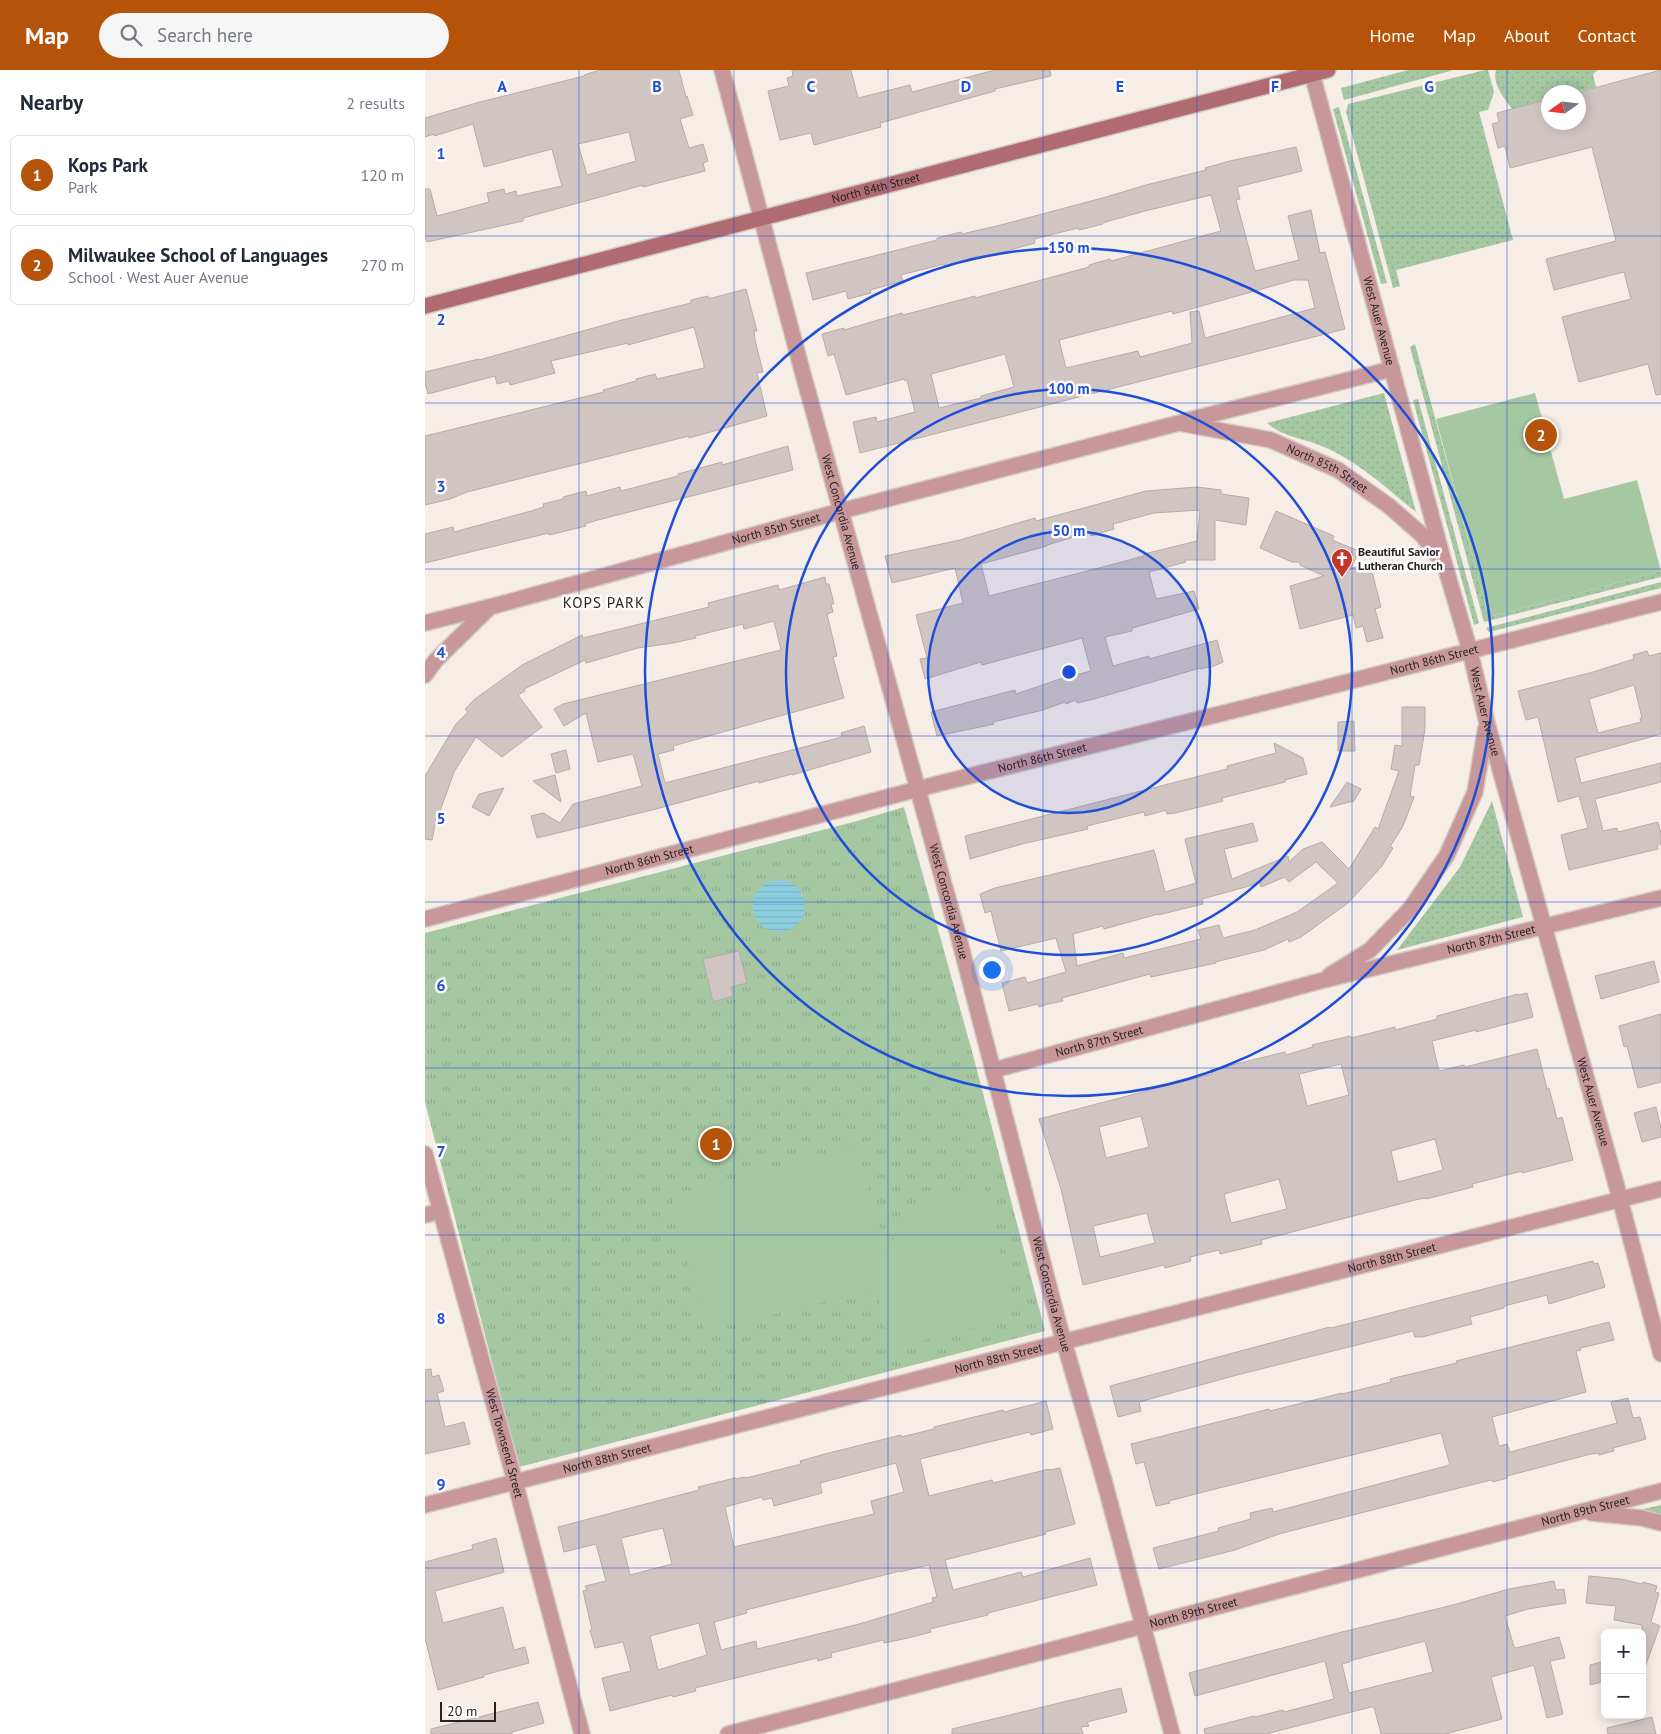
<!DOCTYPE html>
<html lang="en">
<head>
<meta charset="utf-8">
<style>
	:root { --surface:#fff; --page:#f6f6f7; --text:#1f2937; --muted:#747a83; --line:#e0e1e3; --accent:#b45309 }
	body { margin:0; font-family:"PT Sans",sans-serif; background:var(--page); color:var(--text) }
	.controls { position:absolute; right:15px; bottom:15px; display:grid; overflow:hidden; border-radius:8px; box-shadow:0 2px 12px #0003 }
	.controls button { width:45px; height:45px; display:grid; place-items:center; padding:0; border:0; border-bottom:1px solid var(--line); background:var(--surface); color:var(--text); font:25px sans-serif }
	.compass { position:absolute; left:1116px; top:15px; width:45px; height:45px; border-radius:50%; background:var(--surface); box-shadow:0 2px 12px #0003; rotate:256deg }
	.scale { position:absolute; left:15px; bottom:12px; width:56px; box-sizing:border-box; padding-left:5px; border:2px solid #272321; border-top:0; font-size:14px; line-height:18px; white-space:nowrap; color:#272321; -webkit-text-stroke:4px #fefcfb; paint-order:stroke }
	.you { position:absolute; left:566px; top:899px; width:18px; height:18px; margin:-12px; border:4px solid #fff; border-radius:50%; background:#1a73e8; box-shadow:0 0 0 8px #1a73e833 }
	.badge { display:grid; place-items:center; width:32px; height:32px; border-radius:50%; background:var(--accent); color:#fff; font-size:16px; font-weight:700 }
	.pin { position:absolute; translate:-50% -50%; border:2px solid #fff; box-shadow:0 1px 5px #0006 }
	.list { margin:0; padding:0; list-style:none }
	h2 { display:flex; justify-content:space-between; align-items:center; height:65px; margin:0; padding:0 20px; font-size:21px }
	h2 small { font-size:16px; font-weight:400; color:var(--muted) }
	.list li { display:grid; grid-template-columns:32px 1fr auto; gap:15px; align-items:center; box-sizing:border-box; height:80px; margin:0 10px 10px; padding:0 10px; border:1px solid var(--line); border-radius:8px }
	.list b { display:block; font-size:19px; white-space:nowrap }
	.list p { margin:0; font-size:16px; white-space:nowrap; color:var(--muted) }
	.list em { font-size:16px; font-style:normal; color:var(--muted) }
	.icon { flex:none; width:28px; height:28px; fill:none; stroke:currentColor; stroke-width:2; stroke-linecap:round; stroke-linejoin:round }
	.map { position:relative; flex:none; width:1236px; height:1664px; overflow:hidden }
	header { display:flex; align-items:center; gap:30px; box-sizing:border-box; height:70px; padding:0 25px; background:var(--accent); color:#fff }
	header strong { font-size:24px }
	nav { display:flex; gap:28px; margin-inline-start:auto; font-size:18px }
	.search { width:350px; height:45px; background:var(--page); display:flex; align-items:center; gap:12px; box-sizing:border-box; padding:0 18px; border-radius:28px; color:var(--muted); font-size:19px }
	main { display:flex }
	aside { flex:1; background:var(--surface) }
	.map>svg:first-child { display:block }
	.grass { fill:url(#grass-dots) }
	.park { fill:url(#park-tufts) }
	.garden { fill:#a5c8a3 }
	.water { fill:url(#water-rules) }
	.building { fill:#d1c5c3; stroke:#b6aba8; fill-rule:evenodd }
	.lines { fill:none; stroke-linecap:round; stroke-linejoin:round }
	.street-casing { stroke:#d2c9c3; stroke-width:18 }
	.secondary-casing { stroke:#d2c9c3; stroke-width:18 }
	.street { stroke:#c8979a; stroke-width:15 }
	.secondary { stroke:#b06b72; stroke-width:15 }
	.grid { fill:none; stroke:#1d4ed8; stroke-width:1; stroke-opacity:0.55 }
	.ring { fill:none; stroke:#1d4ed8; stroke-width:2.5 }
	.labels { text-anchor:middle; stroke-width:5; stroke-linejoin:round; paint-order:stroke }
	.street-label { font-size:12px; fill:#272321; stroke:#fefcfb }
	.poi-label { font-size:12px; font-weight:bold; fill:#272321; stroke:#fefcfb; text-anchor:start }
	.quarter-label { font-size:15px; letter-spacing:1px; fill:#272321; stroke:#fefcfb }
	.grid-label { font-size:16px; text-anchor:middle; font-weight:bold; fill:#1d4ed8; stroke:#fefcfb; stroke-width:5; stroke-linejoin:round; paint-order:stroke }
	.centre { fill:#1d4ed8; stroke:#fefcfb; stroke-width:2.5 }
	.ring-label { font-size:15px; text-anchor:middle; font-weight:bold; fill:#1d4ed8; stroke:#fefcfb; stroke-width:5; stroke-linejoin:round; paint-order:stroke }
</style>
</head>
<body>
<header>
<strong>Map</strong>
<div class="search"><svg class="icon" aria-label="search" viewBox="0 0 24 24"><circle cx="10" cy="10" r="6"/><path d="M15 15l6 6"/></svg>Search here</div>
<nav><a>Home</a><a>Map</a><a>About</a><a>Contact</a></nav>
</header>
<main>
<aside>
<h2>Nearby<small>2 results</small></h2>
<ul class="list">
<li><span class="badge">1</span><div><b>Kops Park</b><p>Park</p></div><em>120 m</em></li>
<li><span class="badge">2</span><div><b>Milwaukee School of Languages</b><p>School · West Auer Avenue</p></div><em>270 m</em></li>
</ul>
</aside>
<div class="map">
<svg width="1236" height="1664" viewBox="0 0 1236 1664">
	<defs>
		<pattern id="grass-dots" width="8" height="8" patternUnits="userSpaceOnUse" patternTransform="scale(1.25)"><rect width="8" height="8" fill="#a5c8a3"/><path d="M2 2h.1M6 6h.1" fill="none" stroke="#8eac8c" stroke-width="1.8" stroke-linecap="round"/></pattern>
		<pattern id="park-tufts" width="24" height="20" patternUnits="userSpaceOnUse" patternTransform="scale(1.25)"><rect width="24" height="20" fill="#a5c8a3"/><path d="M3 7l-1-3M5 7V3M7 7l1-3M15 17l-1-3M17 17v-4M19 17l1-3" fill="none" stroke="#8eac8c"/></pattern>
		<pattern id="water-rules" width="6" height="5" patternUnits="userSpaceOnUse" patternTransform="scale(1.25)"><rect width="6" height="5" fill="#8dcfe1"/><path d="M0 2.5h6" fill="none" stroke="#7ab1c1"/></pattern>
	</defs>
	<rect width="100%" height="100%" fill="#f7ede7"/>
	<g class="grass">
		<path d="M983,0H1029L919,30L916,18Z"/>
		<path d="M1060,0H1063L1069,22L1063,40L1054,42L1088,170L971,200L975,216L968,218L921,42L923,34Z"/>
		<path d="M1071,0H1174L1170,2L1168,5L1171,17L1150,22H1124L1123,29L1087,39C1079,28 1067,14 1071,0Z"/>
		<path d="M914,37L962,213L956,214L908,39Z"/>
		<path d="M990,274L1064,547L1236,501V507L1059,552L985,277Z"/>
		<path d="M959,323L991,442C961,418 934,392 899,377C879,368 859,368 842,353Z"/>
		<path d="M993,329L1054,553L1049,555L988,330Z"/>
		<path d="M1236,512V518L1064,562L1061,558Z"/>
		<path d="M1067,731L1098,847L972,880L1035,797Z"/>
		<path d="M1236,1435V1445L1214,1440Z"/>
	</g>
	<path class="park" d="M479,737L548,985L620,1261L94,1397L0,1032V863L432,751Z"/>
	<g class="garden">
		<path d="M1110,323L1139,429L1212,410L1236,501L1064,547L1011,349Z"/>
		<path d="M433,1078L461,1184L474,1159L509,1128L558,1114L588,1235L576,1251L468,1278L454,1242V1218L280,1261L246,1125Z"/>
	</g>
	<circle class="water" cx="354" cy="836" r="26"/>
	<g class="building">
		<path d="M175,0H254L261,27L262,26L268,45L255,49L264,78L278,74L283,91L278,93L280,101L218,117V115L168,129L98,148V151L2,172V170H0V119H5L12,146L64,132L62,123L79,119L80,124L91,121L92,126L137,116L127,79L59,97L48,54L9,66V64L0,67V48L51,33L159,6V5ZM204,62L211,91L162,105L153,74Z"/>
		<path d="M367,0H426L433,28L485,15L487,22L570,0H625L626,6L570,19V21L455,53L456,57L389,75L386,63L355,70L343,21L364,16L362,8L368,6Z"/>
		<path d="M1236,0V324L1231,325L1223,294L1154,312L1137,247L1206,229L1199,202L1129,220L1121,189L1191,171L1167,77L1085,98L1080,76L1073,78L1067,54L1074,52L1072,43L1124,29V52H1154V22Z"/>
		<path d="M871,77L877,101L812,117L815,129L811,130L830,201L874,190L863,146L886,140L895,183L900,182L920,259L435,383L428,352L451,347L452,352L490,342L482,310L480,311L479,309L421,325L409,284L403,286L397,264L419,258V260L477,243L478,245L550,226V228L664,197V195L685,189L686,191L796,161L786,125L720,141L677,153L678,154L654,160L653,158L609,169L610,173L553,189V186L519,196V194L476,205L478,211L445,220L446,223L423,229L421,221L388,230L381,203L512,170V168L536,162L537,164L572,156L681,127L721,115L781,100L780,98L805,91ZM869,210H883L890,238L780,268L774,241L765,242L767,273L715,287L713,281L641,298L634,270L747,241L748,244ZM580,284L589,317L556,326V328L514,338L506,304Z"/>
		<path d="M321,219L332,261H329L330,270L338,302L332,303L342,346L282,363L264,368V366L42,422L25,429L0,435V366L179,322L178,320L211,311V309L230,304L232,309L279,298V295L269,257L203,275V273L126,291L130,303L85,315L84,311L72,314L70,306L3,324L0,313V302L54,289V290L197,250L266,233V230L283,226V228H287Z"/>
		<path d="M363,376L368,400L169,451L160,454L161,456L124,465V463L0,493V464L28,457L29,462L106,441L119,437L118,434L138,429V427L161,421L162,426L195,417L196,421L253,406V404L297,392V395Z"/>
		<path d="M772,417L796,420V424L824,428L821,455L790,450V490H760L761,492L724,502L731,529L769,521L774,539L707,558V561L680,567L688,596L724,586V589L792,570L798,592L784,598V597L775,599V598L669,629L652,633L651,630L641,634L640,632L618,640L568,652L569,654L512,666L506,642L590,620L591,624L635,609L666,601L657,568L557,595L556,592L500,609L495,589L502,588L491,545L538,533L530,498L467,513L460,486L535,470L610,448L611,451L721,421ZM775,440L772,471L719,484V486L674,498L564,526L556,494L622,476V475L665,462L666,466L689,459L688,454L729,443Z"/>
		<path d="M851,441L909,466L907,470L934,481L926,498L945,494L956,537L950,539L958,568L942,572L938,556L931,558L928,545L875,559L865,516L899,506L875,495V492H867L835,478Z"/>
		<path d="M400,507L401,514H404L409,534H406L408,542L402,544L412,586L408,587L419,628L248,676L249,680L233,684L240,713L417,667L416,663L439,656L446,682L367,705V704L334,713V711L231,739L112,768L106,746L118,743L135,753L148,734L217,716L208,684L173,692L161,643L139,656L129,639L138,634L356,580L349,551L319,559L318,554L270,566L271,568L248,573L213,578L161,593L160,590L99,619L100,621L93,625L117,657L77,687L51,667L29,702L15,741L13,740L7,770L0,769V706L31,654L43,642L40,639L50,629L97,595L157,565L158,568L284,537L283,533L353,515L354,520Z"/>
		<path d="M1222,581L1224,586L1236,583V664L1150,688L1156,713L1236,693V712L1170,729L1178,761L1192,758L1193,762L1233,752L1236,764V774L1232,775L1233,779L1144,800L1136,765L1163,758L1154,726L1133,732L1113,647L1101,650L1093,621L1168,602L1209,589L1208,585ZM1209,615L1217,648H1215L1216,652L1173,663L1164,629Z"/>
		<path d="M977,637H1000V659L994,695H990L985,726L989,727L978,756L965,777L968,778L957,796L923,833L876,867L864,872L863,869L839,880L790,892L791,893L726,907L725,904L637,928L638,931L623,934L614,937L613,934L584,941L577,913L600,907L602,913L641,902L631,868L576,881L566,841L560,843L555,824L570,818L729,780L740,822L771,813L760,769L828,753L833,771L799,779L807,809L863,786L864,792L878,779L897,772L924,799L950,757L953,759L974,701L966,699L970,675L977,676ZM891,792L913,813L872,842L830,860L798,868L794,855L773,860L776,869L699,888L698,883L652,896L648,864L678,856L679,859L733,844V845L778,834L777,829L835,813L836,817L860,807L864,812Z"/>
		<path d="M929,651L930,681H913V652Z"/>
		<path d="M849,673L878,688L882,704L860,710V712L797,728L798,731L750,743L742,744L741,740L720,746L719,742L662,756L663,759L597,774L545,789L540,766L802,699V696L851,683Z"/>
		<path d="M141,680L145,699L131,703L126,684Z"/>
		<path d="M130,705L136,732L108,711Z"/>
		<path d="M922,712L936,719L929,731L905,737Z"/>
		<path d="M79,718L64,746L47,737L54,724Z"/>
		<path d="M314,881L322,913L306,917L308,926L288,932L278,889Z"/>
		<path d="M1229,891L1234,912L1176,929L1170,906Z"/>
		<path d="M1102,923L1108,947L1051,962V960L1007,971L1014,1001L1039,995L1040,997L1112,979L1122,1019L1124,1018L1132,1049L1137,1047L1148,1090L1097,1103V1101L1047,1114L1048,1117L1001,1129V1128L990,1130L836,1170L837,1174L795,1184L794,1180L765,1187L766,1191L740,1198L739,1195L658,1215L636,1119L614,1049L787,1004L786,1000L860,982L861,985L888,977L887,975L925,966L926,968L970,957V960L1012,949V946L1093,924V925ZM916,994L924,1025L882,1036L874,1004ZM716,1046L724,1077L681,1088L674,1057ZM1010,1069L1018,1100L973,1112L966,1081ZM854,1109L862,1139L806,1153L799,1124ZM722,1143L730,1173L675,1187L668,1156Z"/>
		<path d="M1236,944V1012L1213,1018L1202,976L1199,977L1194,956Z"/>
		<path d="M1231,1037L1236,1058V1067L1217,1072L1209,1043Z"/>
		<path d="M1168,1191L1169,1194L1173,1193L1180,1217L1124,1234L1122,1225L1079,1236V1238L1045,1247L1047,1254L997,1267H990L988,1261L812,1305L714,1332L716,1341L693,1347L685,1316L905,1257L906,1258Z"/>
		<path d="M1184,1252L1189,1270L1155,1278L1156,1280L1151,1281L1161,1322L1067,1347L1074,1376L1082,1374L1085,1382L1192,1353L1186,1332L1203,1328L1208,1348L1215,1347L1221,1369L1188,1378L1189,1381L1174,1385L1173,1383L1166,1384L1082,1406V1408L1068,1412L1066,1410L998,1427L854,1464L810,1480L734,1499L728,1478L794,1461L793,1458L826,1449L825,1443L847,1438L848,1442L1025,1395L1016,1363L782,1421L744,1431L745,1433L731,1436L719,1392L711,1394L706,1374L844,1339L845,1341L917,1323V1324L966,1312L965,1309L1032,1293L1031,1291Z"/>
		<path d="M6,1299L7,1307L14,1305L19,1321L12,1323L20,1357L39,1352L45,1374L0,1384V1300Z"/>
		<path d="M621,1331L628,1359L606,1365L605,1362L495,1389L504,1426L567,1410L568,1413L624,1399V1400L635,1398L650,1454L620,1462L621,1464L520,1490L528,1520L596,1502L598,1507L665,1488L672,1515L563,1543V1545L505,1559L506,1562L483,1568L459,1573L458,1570L406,1583L407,1587L393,1591L392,1588L270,1618L271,1621L248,1627L247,1625L185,1641L177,1608L206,1601L198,1572L170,1578L165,1560H167L158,1521L162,1520L160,1516L181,1511L171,1474L139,1482L133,1457L274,1420L273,1417L310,1408L311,1409L320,1407L321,1408L376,1394L375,1391L400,1384L476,1365V1367L509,1359V1357L529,1352L578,1340L579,1342ZM471,1393L479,1422L446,1431L449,1444L309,1477L300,1437L337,1427L338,1430L347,1428L349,1436L397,1423L395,1413ZM238,1458L247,1494L205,1505L196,1468ZM504,1495L512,1527L507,1528L508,1532L434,1554L332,1579L331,1571L296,1580L289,1552L322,1543L321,1540L475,1501V1502ZM274,1553L282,1585L233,1600L225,1566Z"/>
		<path d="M71,1468L79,1502L10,1521L18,1553L78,1537L89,1580L100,1577L104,1593L59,1605V1607L13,1620L0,1568V1492L48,1479L47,1475Z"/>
		<path d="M1164,1506L1196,1509L1217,1514L1218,1512L1232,1516L1230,1522L1234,1523L1226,1552L1235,1556L1219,1600H1217V1555L1189,1550L1191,1536L1161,1533Z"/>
		<path d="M1129,1511L1131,1520L1139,1519L1141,1533L1103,1539L1080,1546L1089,1577L1091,1578L1134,1567L1140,1588L1125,1591L1138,1644L1122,1648L1109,1595L1066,1607L1077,1649L1020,1664H956L949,1637H946L841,1664H780L779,1659L829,1646L830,1647L858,1640L859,1642L909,1629L900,1591L770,1626L764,1603L917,1562L1028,1535L1084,1519ZM1000,1571L1008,1602L924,1623L917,1594L925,1592L924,1591Z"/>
		<path d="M1180,1591V1611L1165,1615V1595Z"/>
		<path d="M696,1618L702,1642L662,1652L664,1656L656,1657L658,1664H527V1659Z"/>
		<path d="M113,1632L119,1653L87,1662V1664H6V1659Z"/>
		<path d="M1227,1647L1231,1664H1183L1182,1658Z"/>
	</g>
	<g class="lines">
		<g class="street-casing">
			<g id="street">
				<path id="s1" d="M297,0L378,304L532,861L633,1251L680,1414L747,1664"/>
				<path id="s2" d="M886,0L1020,496L1045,581L1062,653L1190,1110L1236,1284"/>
				<path d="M760,351L967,299"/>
				<path d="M0,553L64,537"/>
				<path id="s3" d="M0,605L11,590L65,537L416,441L754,353L846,370L913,400L964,436L997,465L1015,489"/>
				<path id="s4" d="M0,849L512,714L887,621L1236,532"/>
				<path d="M905,905L945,880L985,839L1022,785L1050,722L1061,657"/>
				<path id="s5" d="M569,1000L895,911L1236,828"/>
				<path id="s6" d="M0,1084L85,1393L157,1664"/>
				<path d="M0,1145L16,1141"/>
				<path id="s7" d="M0,1435L1236,1119"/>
				<path d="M1166,1443L1217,1448L1236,1453"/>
				<path id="s8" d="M303,1664L1236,1421"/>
			</g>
		</g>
		<g class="secondary-casing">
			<g id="secondary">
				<path id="s9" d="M0,236L903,0"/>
			</g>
		</g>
		<use href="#street" class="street"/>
		<use href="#secondary" class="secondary"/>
	</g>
	<path class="grid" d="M154,0V1664M309,0V1664M463,0V1664M618,0V1664M772,0V1664M927,0V1664M1082,0V1664M0,166H1236M0,333H1236M0,499H1236M0,666H1236M0,832H1236M0,998H1236M0,1165H1236M0,1331H1236M0,1498H1236"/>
	<circle cx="644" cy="602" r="141" fill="#1d4ed8" fill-opacity=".12"/>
	<g class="ring">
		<circle cx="644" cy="602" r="141"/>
		<circle cx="644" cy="602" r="283"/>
		<circle cx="644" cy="602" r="424"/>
	</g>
	<defs>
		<g id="church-pin" transform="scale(1.125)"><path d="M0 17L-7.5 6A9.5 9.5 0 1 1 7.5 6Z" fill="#c33628" stroke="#fefcfb"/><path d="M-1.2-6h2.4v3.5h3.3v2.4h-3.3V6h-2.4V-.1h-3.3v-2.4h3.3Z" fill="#fff"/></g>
	</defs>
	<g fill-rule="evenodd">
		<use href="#church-pin" x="917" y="489"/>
	</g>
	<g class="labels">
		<g class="street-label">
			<text dy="4" stroke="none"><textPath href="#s9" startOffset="466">North 84th Street</textPath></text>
			<text dy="4" stroke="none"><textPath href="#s2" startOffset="260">West Auer Avenue</textPath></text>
			<text dy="4" stroke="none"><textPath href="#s3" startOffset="964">North 85th Street</textPath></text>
			<text dy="4" stroke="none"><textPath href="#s1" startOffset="458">West Concordia Avenue</textPath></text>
			<text dy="4" stroke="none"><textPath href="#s3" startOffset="391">North 85th Street</textPath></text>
			<text dy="4" stroke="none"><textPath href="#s4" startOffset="1042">North 86th Street</textPath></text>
			<text dy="4" stroke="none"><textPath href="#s2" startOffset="665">West Auer Avenue</textPath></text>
			<text dy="4" stroke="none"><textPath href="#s4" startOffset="638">North 86th Street</textPath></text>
			<text dy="4" stroke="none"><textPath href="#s4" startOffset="232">North 86th Street</textPath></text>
			<text dy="4" stroke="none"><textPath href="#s1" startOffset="862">West Concordia Avenue</textPath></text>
			<text dy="4" stroke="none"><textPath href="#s5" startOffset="514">North 87th Street</textPath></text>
			<text dy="4" stroke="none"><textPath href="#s5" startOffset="109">North 87th Street</textPath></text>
			<text dy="4" stroke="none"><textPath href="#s2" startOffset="1070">West Auer Avenue</textPath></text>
			<text dy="4" stroke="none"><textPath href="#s7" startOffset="998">North 88th Street</textPath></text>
			<text dy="4" stroke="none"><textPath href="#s1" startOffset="1268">West Concordia Avenue</textPath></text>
			<text dy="4" stroke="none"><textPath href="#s7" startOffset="592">North 88th Street</textPath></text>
			<text dy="4" stroke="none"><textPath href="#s6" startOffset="300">West Townsend Street</textPath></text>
			<text dy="4" stroke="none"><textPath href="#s7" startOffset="188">North 88th Street</textPath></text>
			<text dy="4" stroke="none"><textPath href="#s8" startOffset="886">North 89th Street</textPath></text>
			<text dy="4" stroke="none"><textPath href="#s8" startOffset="481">North 89th Street</textPath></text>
		</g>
		<g class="poi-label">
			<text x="933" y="486">Beautiful Savior<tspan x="933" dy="14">Lutheran Church</tspan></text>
		</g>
		<g class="quarter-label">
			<text x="179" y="538">KOPS PARK</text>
		</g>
	</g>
	<g class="grid-label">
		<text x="77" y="22">A</text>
		<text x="232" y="22">B</text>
		<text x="386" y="22">C</text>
		<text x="541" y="22">D</text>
		<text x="695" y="22">E</text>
		<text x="850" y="22">F</text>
		<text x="1004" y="22">G</text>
		<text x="16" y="89">1</text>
		<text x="16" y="255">2</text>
		<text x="16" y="422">3</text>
		<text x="16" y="588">4</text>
		<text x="16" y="754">5</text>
		<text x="16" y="921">6</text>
		<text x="16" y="1087">7</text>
		<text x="16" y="1254">8</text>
		<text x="16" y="1420">9</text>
	</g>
	<circle cx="644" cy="602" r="8" class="centre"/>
	<g class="ring-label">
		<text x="644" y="183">150 m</text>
		<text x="644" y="324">100 m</text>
		<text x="644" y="466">50 m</text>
	</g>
</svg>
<div class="controls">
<button>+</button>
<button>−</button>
</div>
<svg class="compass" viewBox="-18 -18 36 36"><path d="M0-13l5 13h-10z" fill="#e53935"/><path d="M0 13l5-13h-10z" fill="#747a83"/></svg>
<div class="scale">20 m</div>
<div class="you"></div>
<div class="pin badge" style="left:291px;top:1074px">1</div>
<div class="pin badge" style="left:1116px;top:365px">2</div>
</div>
</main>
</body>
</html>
